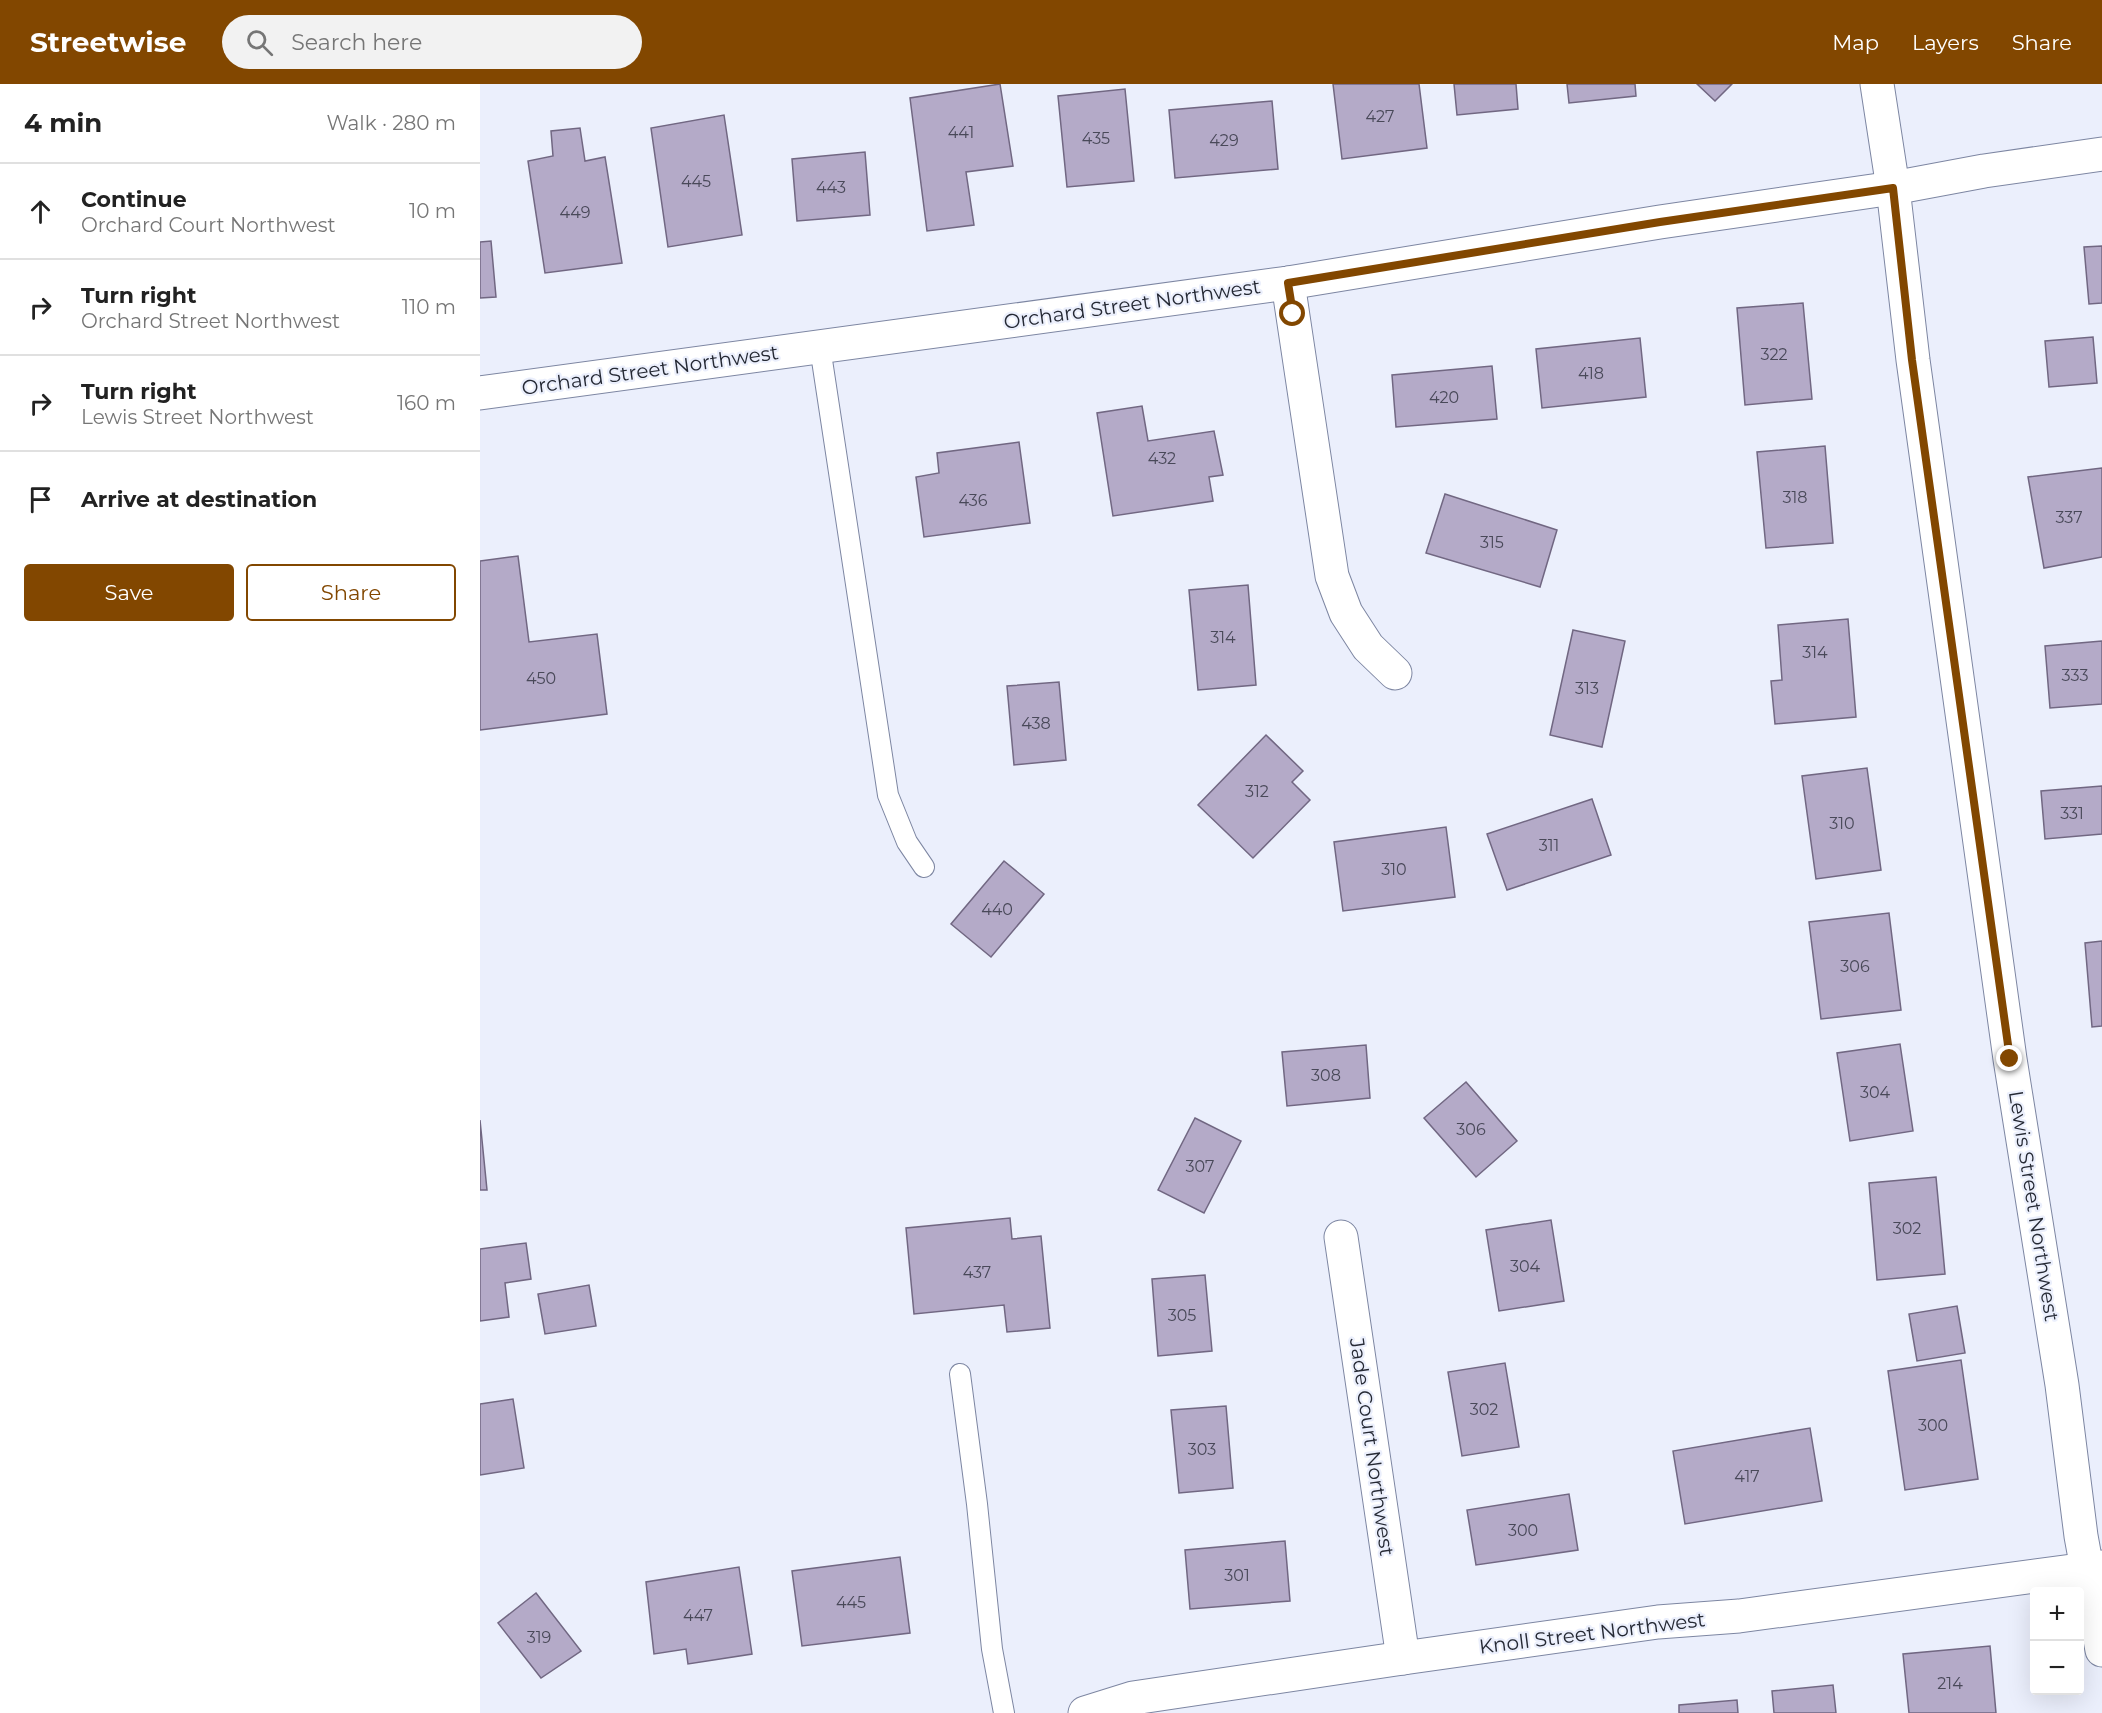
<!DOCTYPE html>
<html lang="en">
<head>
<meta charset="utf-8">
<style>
	:root { --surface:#fff; --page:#f2f2f2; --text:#222; --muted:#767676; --line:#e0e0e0; --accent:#824700 }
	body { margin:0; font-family:Montserrat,sans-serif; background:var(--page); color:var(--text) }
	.controls { position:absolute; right:18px; bottom:18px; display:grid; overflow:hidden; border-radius:6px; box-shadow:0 6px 24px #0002 }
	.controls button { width:54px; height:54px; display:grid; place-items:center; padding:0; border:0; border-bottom:2px solid var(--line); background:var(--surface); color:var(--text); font:30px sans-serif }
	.stop { position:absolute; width:18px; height:18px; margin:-14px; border:4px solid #824700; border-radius:50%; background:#fff }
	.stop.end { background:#824700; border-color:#fff; box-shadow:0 2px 6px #0008 }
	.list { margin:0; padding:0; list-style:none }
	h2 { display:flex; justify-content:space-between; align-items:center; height:78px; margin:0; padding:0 24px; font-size:26px }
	h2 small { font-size:20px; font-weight:400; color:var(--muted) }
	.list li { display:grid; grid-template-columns:39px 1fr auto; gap:18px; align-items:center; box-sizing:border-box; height:96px; padding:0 24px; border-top:2px solid var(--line) }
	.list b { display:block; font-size:22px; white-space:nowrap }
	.list p { margin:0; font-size:20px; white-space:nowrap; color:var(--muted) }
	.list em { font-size:20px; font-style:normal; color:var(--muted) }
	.actions { display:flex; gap:12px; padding:18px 24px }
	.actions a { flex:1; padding:14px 0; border:2px solid var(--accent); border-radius:6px; text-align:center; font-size:21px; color:var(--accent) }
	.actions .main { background:var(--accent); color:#fff }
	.icon { flex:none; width:33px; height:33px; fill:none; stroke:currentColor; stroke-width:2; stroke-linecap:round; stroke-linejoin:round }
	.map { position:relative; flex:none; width:1622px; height:1629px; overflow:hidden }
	header { display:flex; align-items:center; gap:36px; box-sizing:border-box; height:84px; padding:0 30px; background:var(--accent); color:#fff }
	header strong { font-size:28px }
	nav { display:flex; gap:33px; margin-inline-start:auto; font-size:21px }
	.search { width:420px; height:54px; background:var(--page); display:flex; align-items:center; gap:15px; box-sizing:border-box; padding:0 21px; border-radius:33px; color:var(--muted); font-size:22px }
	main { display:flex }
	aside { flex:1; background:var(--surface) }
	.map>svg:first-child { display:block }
	.building { fill:#b4aac8; stroke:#716782; stroke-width:1.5 }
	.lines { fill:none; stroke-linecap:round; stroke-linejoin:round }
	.service-casing { stroke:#7d86a2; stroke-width:22 }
	.minor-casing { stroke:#7d86a2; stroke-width:35 }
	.service { stroke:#fff; stroke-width:20 }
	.minor { stroke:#fff; stroke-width:33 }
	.route { stroke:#824700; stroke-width:8 }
	.labels { text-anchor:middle; stroke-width:4.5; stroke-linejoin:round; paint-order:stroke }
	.number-label { font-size:16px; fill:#494959 }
	.street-label { font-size:20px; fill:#252934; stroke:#ebeffc }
</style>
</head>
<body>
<header>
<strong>Streetwise</strong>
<div class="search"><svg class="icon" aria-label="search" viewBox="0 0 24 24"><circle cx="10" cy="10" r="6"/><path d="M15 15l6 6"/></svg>Search here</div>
<nav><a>Map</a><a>Layers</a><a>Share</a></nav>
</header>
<main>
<aside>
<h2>4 min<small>Walk · 280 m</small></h2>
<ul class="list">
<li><svg class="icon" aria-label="ahead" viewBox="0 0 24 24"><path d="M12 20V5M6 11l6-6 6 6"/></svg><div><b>Continue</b><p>Orchard Court Northwest</p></div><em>10 m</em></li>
<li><svg class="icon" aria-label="right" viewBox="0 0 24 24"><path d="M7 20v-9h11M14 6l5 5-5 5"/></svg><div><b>Turn right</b><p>Orchard Street Northwest</p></div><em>110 m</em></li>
<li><svg class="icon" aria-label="right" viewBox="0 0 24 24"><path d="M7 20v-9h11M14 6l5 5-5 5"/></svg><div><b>Turn right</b><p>Lewis Street Northwest</p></div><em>160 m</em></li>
<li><svg class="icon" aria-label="arrive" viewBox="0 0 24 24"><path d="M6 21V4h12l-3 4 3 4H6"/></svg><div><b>Arrive at destination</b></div></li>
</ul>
<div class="actions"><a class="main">Save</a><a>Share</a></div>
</aside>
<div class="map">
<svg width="1622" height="1629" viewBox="0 0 1622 1629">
	<rect width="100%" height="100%" fill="#ebeffc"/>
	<g class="building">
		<path d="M520,0L533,82L486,88L494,141L447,147L430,14Z"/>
		<path d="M853,0H939L947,64L862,75Z"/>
		<path d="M974,0H1036L1038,25L977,31Z"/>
		<path d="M1087,0H1155L1156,12L1089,19Z"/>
		<path d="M1217,0H1252L1235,17Z"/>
		<path d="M645,5L654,97L587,103L578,12Z"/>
		<path d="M792,17L798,85L695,94L689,26Z"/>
		<path d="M244,31L262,151L188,163L171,44Z"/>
		<path d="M100,44L105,77L125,73L142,179L65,189L48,77L73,72L71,47Z"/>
		<path d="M385,68L390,131L317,137L312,75Z"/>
		<path d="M11,157L16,213L0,214V158Z"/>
		<path d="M1622,162V219L1609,220L1604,163Z"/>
		<path d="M1323,219L1332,315L1265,321L1257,224Z"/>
		<path d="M1613,253L1617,299L1569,303L1565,257Z"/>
		<path d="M1160,254L1166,313L1062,324L1056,265Z"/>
		<path d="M1012,282L1017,335L916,343L912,291Z"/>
		<path d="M662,322L668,357L734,347L743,391L729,393L733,417L633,432L617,329Z"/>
		<path d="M539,358L550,439L444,453L436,393L459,389L457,369Z"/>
		<path d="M1345,362L1353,459L1286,464L1277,368Z"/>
		<path d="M1622,384V473L1564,484L1548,393Z"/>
		<path d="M965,410L1077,446L1060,503L946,469Z"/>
		<path d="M38,472L49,558L117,550L127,630L0,646V477Z"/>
		<path d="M768,501L776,601L718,606L709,506Z"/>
		<path d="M1368,535L1376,633L1295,640L1291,597L1302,596L1298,541Z"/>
		<path d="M1093,546L1145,557L1122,663L1070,651Z"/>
		<path d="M1622,557V620L1570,624L1565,562Z"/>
		<path d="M579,598L586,676L534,681L527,602Z"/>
		<path d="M786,651L823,687L812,698L830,716L773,774L718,721Z"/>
		<path d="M1387,684L1401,786L1336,795L1322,692Z"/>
		<path d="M1622,702V750L1565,755L1561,707Z"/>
		<path d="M1112,715L1131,771L1027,806L1007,750Z"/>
		<path d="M966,743L975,813L863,827L854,758Z"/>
		<path d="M524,777L564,810L511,873L471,840Z"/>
		<path d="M1409,829L1421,926L1341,935L1329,838Z"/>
		<path d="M1622,857V942L1612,943L1605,859Z"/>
		<path d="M1420,960L1433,1047L1370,1057L1357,969Z"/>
		<path d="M886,961L890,1014L807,1022L802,968Z"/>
		<path d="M986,998L1037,1057L996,1093L944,1034Z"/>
		<path d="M715,1034L761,1057L724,1129L678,1106Z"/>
		<path d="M0,1036L7,1106H0Z"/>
		<path d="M1456,1093L1465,1190L1397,1196L1389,1099Z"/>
		<path d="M530,1134L532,1155L561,1152L570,1244L527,1248L524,1221L434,1230L426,1144Z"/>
		<path d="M1071,1136L1084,1217L1019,1227L1006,1146Z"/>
		<path d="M46,1159L51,1195L25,1199L29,1233L0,1237V1165Z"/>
		<path d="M725,1191L732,1267L678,1272L672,1195Z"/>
		<path d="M109,1201L116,1242L65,1250L58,1210Z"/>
		<path d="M1477,1222L1485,1269L1437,1277L1429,1230Z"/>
		<path d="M1481,1276L1498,1395L1425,1406L1408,1287Z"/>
		<path d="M1025,1279L1039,1363L982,1372L968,1288Z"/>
		<path d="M33,1315L44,1384L0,1391V1320Z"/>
		<path d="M746,1322L753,1404L699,1409L691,1326Z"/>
		<path d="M1330,1344L1342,1417L1205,1440L1193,1367Z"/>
		<path d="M1089,1410L1098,1466L996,1481L987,1426Z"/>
		<path d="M805,1457L810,1517L710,1525L705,1466Z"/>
		<path d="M420,1473L430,1549L322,1562L312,1487Z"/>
		<path d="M259,1483L272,1570L208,1580L206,1565L174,1570L166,1498Z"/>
		<path d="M56,1509L101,1567L61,1594L18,1539Z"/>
		<path d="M1510,1562L1516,1629H1429L1423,1570Z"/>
		<path d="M1353,1601L1356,1629H1294L1292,1607Z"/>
		<path d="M1257,1616L1258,1629H1199V1621Z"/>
	</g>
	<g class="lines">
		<g class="service-casing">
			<g id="service">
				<path d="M340,263L408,711L427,758L444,783"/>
				<path d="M480,1290L497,1420L512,1565L524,1629"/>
			</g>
		</g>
		<g class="minor-casing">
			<g id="minor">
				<path d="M1397,0L1413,104L1433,276L1530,975L1582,1301L1601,1452L1622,1566"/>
				<path d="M808,199L852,492L866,529L888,563L915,589"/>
				<path d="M0,309L808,199L1180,138L1413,104L1504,87L1622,70"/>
				<path d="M861,1153L923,1574"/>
				<path d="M605,1629L653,1614L923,1574L1178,1538L1259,1532L1622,1483"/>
			</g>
		</g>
		<use href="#service" class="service"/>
		<use href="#minor" class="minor"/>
	</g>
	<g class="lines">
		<path class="route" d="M813,230L808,199L1180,138L1413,104L1432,276L1530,975"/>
	</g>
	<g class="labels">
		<g class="number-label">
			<text x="900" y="38">427</text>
			<text x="481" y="54">441</text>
			<text x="616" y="60">435</text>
			<text x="744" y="62">429</text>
			<text x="216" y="103">445</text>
			<text x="351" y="109">443</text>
			<text x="95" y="134">449</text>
			<text x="1294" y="276">322</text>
			<text x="1111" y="295">418</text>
			<text x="964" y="319">420</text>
			<text x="682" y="380">432</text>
			<text x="1315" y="419">318</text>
			<text x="493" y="422">436</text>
			<text x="1589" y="439">337</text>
			<text x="1012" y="464">315</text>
			<text x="743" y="559">314</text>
			<text x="1335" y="574">314</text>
			<text x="1595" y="597">333</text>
			<text x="61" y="600">450</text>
			<text x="1107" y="610">313</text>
			<text x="556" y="645">438</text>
			<text x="777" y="713">312</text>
			<text x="1592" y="735">331</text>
			<text x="1362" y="745">310</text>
			<text x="1069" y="767">311</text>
			<text x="914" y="791">310</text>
			<text x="517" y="831">440</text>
			<text x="1375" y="888">306</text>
			<text x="846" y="997">308</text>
			<text x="1395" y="1014">304</text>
			<text x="991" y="1051">306</text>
			<text x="720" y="1088">307</text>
			<text x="1427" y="1150">302</text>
			<text x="1045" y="1188">304</text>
			<text x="497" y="1194">437</text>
			<text x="702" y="1237">305</text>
			<text x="1004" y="1331">302</text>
			<text x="1453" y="1347">300</text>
			<text x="722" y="1371">303</text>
			<text x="1267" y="1398">417</text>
			<text x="1043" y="1452">300</text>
			<text x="757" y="1497">301</text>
			<text x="371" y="1524">445</text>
			<text x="218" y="1537">447</text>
			<text x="59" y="1559">319</text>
			<text x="1470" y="1605">214</text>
		</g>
		<g class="street-label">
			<text transform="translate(652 220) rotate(-8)" y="7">Orchard Street Northwest</text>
			<text transform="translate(170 286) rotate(-8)" y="7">Orchard Street Northwest</text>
			<text transform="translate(1554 1122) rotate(81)" y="7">Lewis Street Northwest</text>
			<text transform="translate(892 1363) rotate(82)" y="7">Jade Court Northwest</text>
			<text transform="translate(1112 1549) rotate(-7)" y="7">Knoll Street Northwest</text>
		</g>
	</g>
</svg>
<div class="controls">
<button>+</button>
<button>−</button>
</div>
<div class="stop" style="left:813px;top:230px"></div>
<div class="stop end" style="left:1530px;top:975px"></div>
</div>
</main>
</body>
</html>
